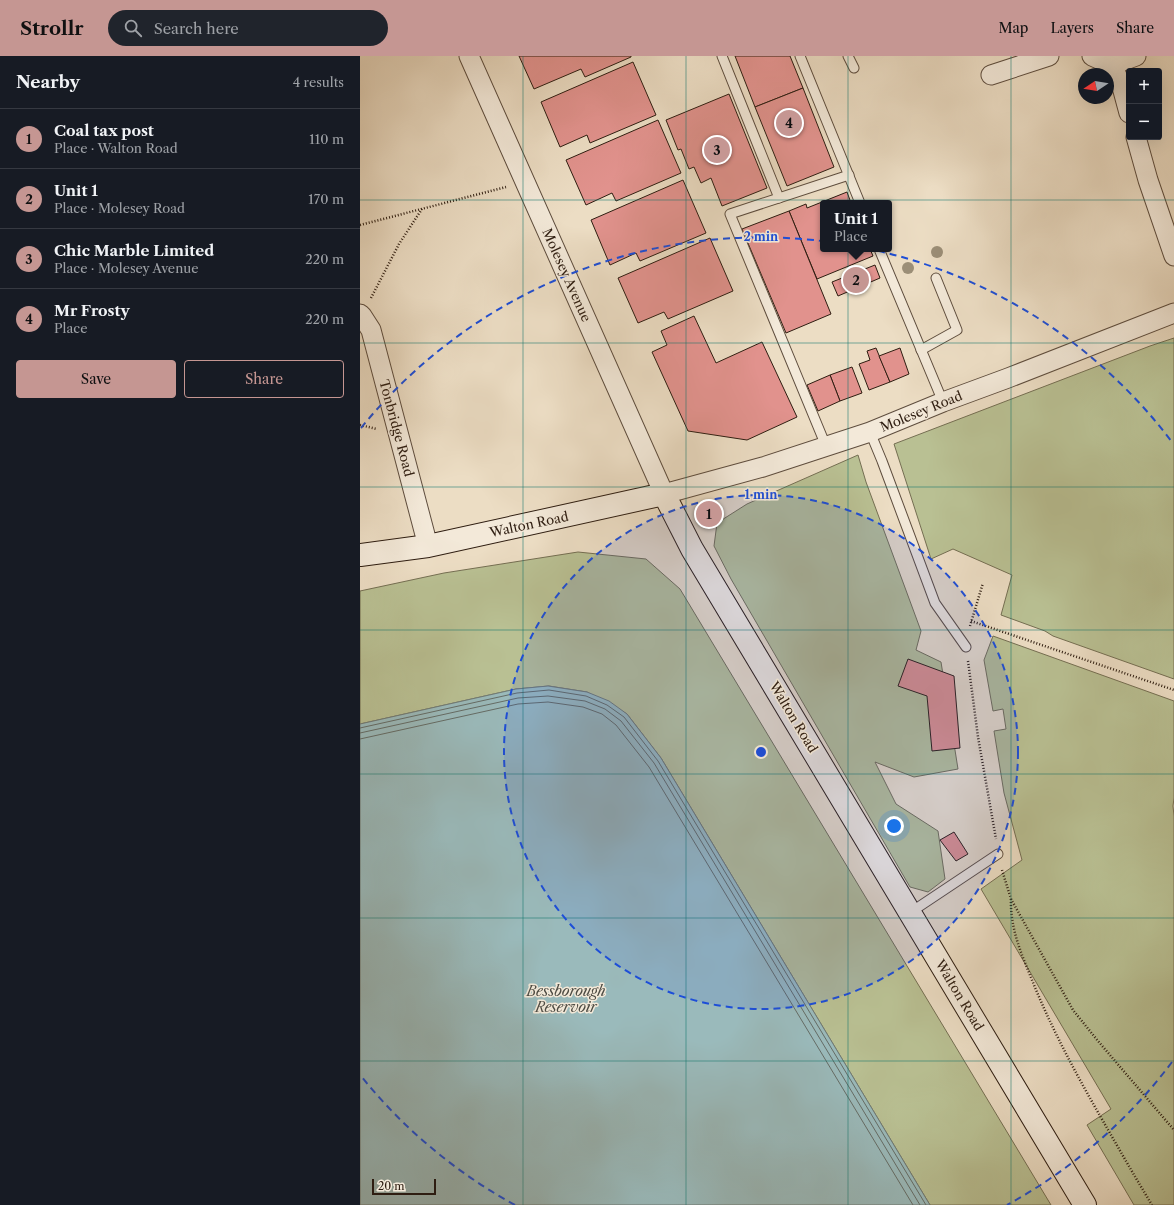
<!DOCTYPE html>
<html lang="en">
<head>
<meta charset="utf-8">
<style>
	:root { --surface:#171b24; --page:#20242c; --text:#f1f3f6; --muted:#9ea1a6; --line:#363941; --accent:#c59692 }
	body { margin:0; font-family:"Libre Caslon Text",serif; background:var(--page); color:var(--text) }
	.controls { position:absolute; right:12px; top:12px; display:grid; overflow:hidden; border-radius:4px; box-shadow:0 4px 16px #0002 }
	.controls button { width:36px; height:36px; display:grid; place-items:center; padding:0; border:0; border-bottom:1px solid var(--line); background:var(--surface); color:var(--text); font:20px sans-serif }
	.compass { position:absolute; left:718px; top:12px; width:36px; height:36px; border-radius:50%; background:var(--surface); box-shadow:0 4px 16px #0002; rotate:258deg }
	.scale { position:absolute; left:12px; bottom:10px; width:64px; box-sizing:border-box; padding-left:4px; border:2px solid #2e1d11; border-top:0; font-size:11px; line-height:14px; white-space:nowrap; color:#2e1d11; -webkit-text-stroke:3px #f3e9d9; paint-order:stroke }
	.you { position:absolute; left:534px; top:770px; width:14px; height:14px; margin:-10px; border:3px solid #fff; border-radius:50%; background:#1a73e8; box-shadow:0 0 0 6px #1a73e833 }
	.badge { display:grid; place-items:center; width:26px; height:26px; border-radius:50%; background:var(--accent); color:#111; font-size:13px; font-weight:700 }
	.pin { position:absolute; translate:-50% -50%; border:2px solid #fff; box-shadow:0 1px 4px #0006 }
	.popup { position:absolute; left:460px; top:144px; width:72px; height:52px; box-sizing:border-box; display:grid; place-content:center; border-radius:4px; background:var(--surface); filter:drop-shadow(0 1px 3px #0005); font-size:13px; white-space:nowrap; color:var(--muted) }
	.popup b { font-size:15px; color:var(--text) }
	.popup::after { content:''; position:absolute; left:50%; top:100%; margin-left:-8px; border:8px solid transparent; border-top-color:var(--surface) }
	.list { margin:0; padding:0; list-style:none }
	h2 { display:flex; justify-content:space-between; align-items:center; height:52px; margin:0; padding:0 16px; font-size:17px }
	h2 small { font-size:13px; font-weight:400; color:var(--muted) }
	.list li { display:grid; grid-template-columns:26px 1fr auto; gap:12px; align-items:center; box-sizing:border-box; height:60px; padding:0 16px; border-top:1px solid var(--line) }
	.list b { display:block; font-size:15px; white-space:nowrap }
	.list p { margin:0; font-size:13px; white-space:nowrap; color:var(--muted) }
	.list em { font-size:13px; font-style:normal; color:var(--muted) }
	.actions { display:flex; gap:8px; padding:12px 16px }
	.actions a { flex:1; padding:9px 0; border:1px solid var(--accent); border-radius:4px; text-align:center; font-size:14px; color:var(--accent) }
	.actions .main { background:var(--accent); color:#111 }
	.icon { flex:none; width:22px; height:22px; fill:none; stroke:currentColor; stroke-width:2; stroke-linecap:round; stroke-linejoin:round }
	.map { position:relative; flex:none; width:814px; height:1149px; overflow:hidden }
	header { display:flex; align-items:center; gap:24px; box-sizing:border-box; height:56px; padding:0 20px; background:var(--accent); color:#111 }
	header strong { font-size:19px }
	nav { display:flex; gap:22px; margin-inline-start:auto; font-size:14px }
	.search { width:280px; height:36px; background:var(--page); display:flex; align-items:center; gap:10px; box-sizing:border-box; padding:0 14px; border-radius:22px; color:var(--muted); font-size:15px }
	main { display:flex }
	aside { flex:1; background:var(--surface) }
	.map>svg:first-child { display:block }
	.green { fill:#b9c093; stroke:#746e52 }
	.water { fill:#9ababb; stroke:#6f7b77 }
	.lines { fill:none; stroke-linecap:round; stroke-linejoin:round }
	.shore { stroke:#646c66; stroke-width:1 }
	.building { fill:#e1928d; stroke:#2e1d11 }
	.service-casing { stroke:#5e4d3e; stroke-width:11 }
	.minor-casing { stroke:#5e4d3e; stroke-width:21 }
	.secondary-casing { stroke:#2e1d11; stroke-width:24 }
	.path { stroke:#2e1d11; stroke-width:2.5; stroke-dasharray:1 2; stroke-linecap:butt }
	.service { stroke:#f3e9d9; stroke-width:9 }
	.minor { stroke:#f3e9d9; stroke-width:19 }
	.secondary { stroke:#f3e9d9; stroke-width:22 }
	.tree { fill:#9b8e77 }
	.grid { fill:none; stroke:#0f766e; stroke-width:1; stroke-opacity:0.55 }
	.ring { fill:none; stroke:#1d4ed8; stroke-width:2; stroke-dasharray:7 5 }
	.labels { text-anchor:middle; stroke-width:3; stroke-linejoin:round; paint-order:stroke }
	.street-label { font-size:13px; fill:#2e1d11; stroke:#f3e9d9 }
	.water-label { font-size:14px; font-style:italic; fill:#4e4c44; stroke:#f3e9d9 }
	.centre { fill:#1d4ed8; stroke:#f3e9d9; stroke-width:2 }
	.ring-label { font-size:12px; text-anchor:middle; font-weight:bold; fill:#1d4ed8; stroke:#f3e9d9; stroke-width:3; stroke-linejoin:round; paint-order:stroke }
</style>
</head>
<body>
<header>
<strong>Strollr</strong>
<div class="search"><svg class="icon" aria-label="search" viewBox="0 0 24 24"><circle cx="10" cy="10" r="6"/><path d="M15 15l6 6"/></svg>Search here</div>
<nav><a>Map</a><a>Layers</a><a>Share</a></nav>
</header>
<main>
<aside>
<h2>Nearby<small>4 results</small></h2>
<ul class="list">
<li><span class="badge">1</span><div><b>Coal tax post</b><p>Place · Walton Road</p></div><em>110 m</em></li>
<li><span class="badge">2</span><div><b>Unit 1</b><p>Place · Molesey Road</p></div><em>170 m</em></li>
<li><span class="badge">3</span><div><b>Chic Marble Limited</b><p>Place · Molesey Avenue</p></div><em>220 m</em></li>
<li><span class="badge">4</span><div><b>Mr Frosty</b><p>Place</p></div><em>220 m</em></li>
</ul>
<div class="actions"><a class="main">Save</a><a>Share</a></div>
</aside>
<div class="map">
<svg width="814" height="1149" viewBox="0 0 814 1149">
	<rect width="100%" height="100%" fill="#ecddc4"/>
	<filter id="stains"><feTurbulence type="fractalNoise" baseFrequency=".005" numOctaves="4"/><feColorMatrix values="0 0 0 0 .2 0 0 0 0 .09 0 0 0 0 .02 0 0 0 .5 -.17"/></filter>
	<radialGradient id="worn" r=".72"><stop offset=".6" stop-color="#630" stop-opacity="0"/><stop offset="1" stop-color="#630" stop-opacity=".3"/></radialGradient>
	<g class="green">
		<path d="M814,282V623L693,580L685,575L641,559L652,519L593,493L571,503L534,388L790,290Z"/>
		<path d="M498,399L506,426L561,575L556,594L581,606L598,713L554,721L515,706L536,748L578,775L585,823L568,836L550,831L371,523L354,490L357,467L387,448Z"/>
		<path d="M218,496L286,503L320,533L691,1149H570L301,702L267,658L227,636L189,630L156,633L0,668V535L84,517Z"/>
		<path d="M633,580L814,645V742L813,750L814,760V1149H774L727,1069L751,1053L621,833L662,804L644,737L634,675L646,673L643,653L633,655L624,604Z"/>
	</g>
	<path class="water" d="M188,630L227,636L249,645L267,658L301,702L570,1149H0V668L156,633Z"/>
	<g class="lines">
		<g class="shore">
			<path d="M0,672L157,637L189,634L226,640L247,649L264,661L298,705L566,1149"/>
			<path d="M0,677L158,642L188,640L225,645L245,653L261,665L294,707L560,1149"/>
			<path d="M0,683L158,648L188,646L223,651L242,658L256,669L289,711L553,1149"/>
		</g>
	</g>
	<g class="building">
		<path d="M159,0H271V1L225,21L221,13L174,33Z"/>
		<path d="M375,0H430L443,32L395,51Z"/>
		<path d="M273,6L296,59L230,87L227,79L200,91L181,46Z"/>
		<path d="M443,32L474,111L427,130L395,51Z"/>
		<path d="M369,38L407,132L362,150L351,122L341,127L334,111L329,113L321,93L318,94L306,64Z"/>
		<path d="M298,64L321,117L256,145L252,137L226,149L206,104Z"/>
		<path d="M323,124L346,177L280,205L276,197L250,209L231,164Z"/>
		<path d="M487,136L491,147H463V193H510L513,200L457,223L429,155L446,148L447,152Z"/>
		<path d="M429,155L471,258L426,277L382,173Z"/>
		<path d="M350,182L373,235L308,263L304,256L278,267L258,222Z"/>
		<path d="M515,209L520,222L478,240L472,226Z"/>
		<path d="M334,260L356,307L402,286L437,361L387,384L328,375L292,296L307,289L301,275Z"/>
		<path d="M516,292L530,326L509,334L499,308L510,304L507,295Z"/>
		<path d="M540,292L549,318L530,326L519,300Z"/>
		<path d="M492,311L502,337L480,345L470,319Z"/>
		<path d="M470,319L480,345L458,355L447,329Z"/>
		<path d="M548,603L594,620L600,692L572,695L567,640L538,630Z"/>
		<path d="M594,776L608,798L596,805L580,784Z"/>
	</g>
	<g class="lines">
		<g class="service-casing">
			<g id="service">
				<path d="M362,0L419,142"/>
				<path d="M440,0L500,147"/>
				<path d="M488,0L494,12"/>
				<path d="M519,193L583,346"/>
				<path d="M561,294L597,274L576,222"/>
				<path d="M510,376L522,405L575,547L606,591"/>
				<path d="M466,390L370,158L489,119"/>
				<path d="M551,856L638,798"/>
			</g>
		</g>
		<g class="minor-casing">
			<g id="minor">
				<path d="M109,0L304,438L403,411L510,376L583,346L648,322L814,257"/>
				<path d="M732,0L752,9"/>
				<path d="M631,19L689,0"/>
				<path d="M769,57L762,31L752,9L776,0"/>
				<path d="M776,81L788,124L814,200"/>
				<path d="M0,258L2,260L11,274L68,490"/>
			</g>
		</g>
		<g class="secondary-casing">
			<path id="secondary" d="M0,499L68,490L304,438L332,493L725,1149"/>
		</g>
		<g class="path">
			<path d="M0,169L146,131"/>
			<path d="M11,242L39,188L62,153"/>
			<path d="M0,369L17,373"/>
			<path d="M611,565L814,634"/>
			<path d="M610,570L623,527"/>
			<path d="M608,605L618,681L636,783"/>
			<path d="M642,814L651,843L713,954L738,985L814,1074"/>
			<path d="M651,843C650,870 660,895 670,919C690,970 716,1018 743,1065C759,1093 775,1121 792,1149"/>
		</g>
		<use href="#service" class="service"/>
		<use href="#minor" class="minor"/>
		<use href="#secondary" class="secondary"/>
	</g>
	<g class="tree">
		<circle cx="577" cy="196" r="6"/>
		<circle cx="548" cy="212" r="6"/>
	</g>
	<path class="grid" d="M163,0V1149M326,0V1149M488,0V1149M651,0V1149M0,144H814M0,287H814M0,431H814M0,574H814M0,718H814M0,862H814M0,1005H814"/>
	<circle cx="401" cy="696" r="257" fill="#1d4ed8" fill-opacity=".12"/>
	<g class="ring">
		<circle cx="401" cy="696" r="257"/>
		<path d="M812 1006A515 515 0 0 1 647 1149M155 1149A515 515 0 0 1 1 1020M1 372A515 515 0 0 1 812 386"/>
	</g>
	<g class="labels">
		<g class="street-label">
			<text transform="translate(207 219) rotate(66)" y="5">Molesey Avenue</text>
			<text transform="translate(561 355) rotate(-22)" y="5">Molesey Road</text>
			<text transform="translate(37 372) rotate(75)" y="5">Tonbridge Road</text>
			<text transform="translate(169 468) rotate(-12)" y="5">Walton Road</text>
			<text transform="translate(434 661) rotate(59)" y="5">Walton Road</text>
			<text transform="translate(600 939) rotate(59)" y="5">Walton Road</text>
		</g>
		<g class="water-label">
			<text x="206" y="940">Bessborough<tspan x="206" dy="16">Reservoir</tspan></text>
		</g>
	</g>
	<circle cx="401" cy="696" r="6" class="centre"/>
	<g class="ring-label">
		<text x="401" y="185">2 min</text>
		<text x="401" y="443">1 min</text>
	</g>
	<rect width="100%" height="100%" filter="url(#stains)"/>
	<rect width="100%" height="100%" fill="url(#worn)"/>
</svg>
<div class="controls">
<button>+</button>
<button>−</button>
</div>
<svg class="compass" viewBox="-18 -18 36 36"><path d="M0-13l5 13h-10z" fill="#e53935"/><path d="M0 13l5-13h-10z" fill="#9ea1a6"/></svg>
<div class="scale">20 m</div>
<div class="you"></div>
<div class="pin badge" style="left:349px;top:458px">1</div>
<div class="pin badge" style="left:496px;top:224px">2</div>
<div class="popup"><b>Unit 1</b>Place</div>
<div class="pin badge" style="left:357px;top:94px">3</div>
<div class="pin badge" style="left:429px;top:67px">4</div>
</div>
</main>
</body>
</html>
